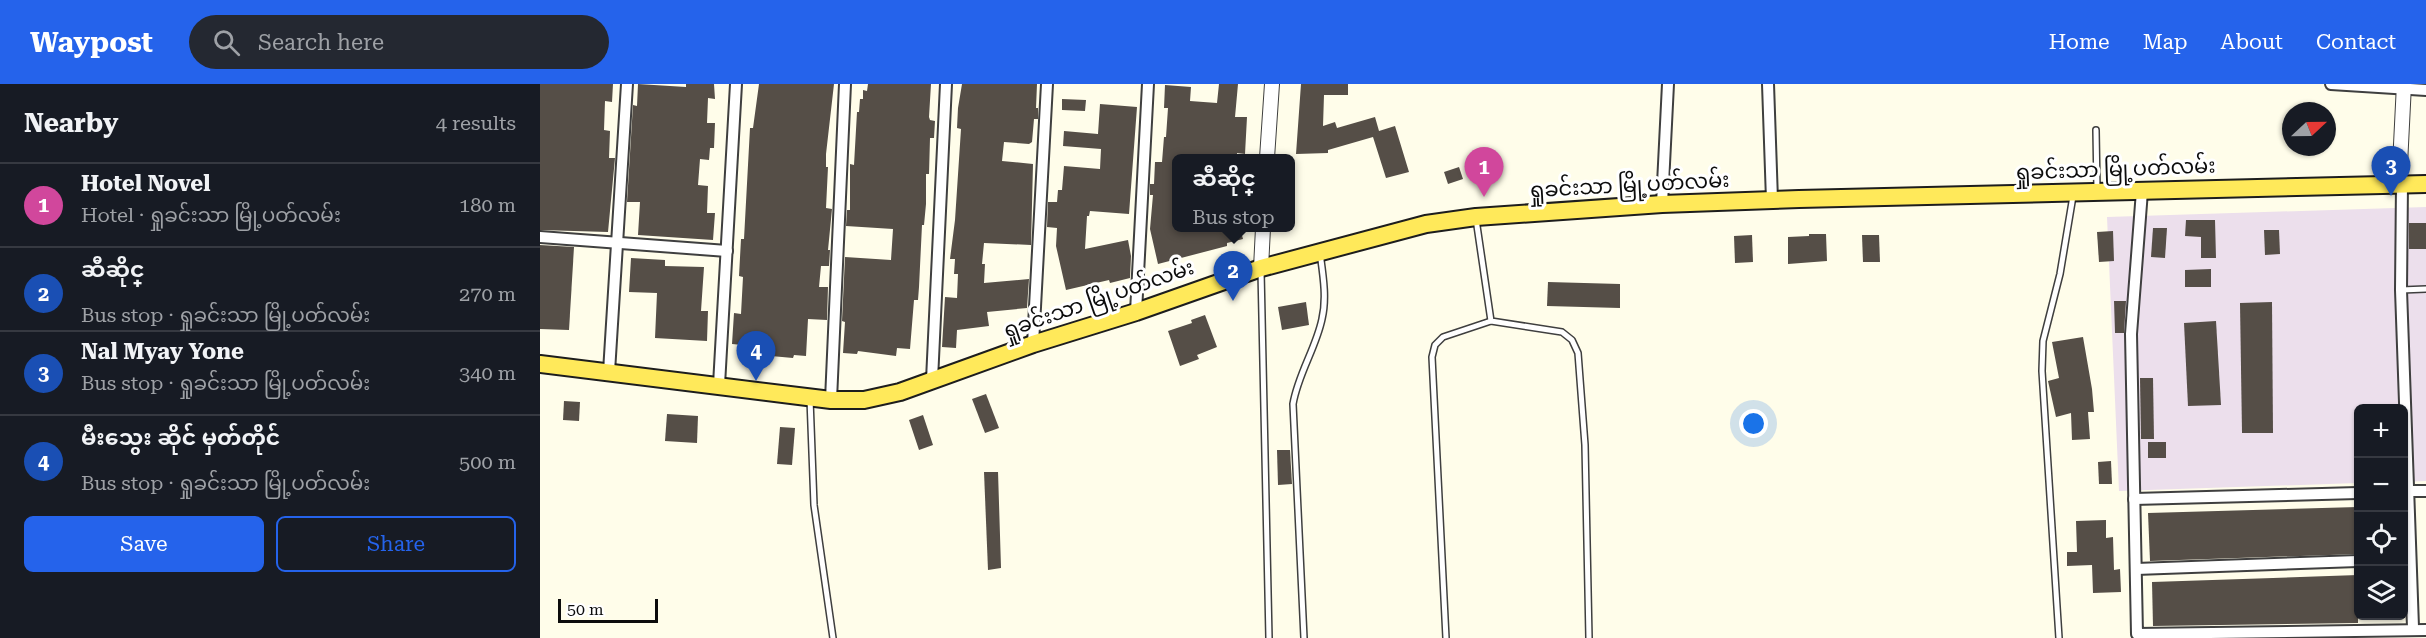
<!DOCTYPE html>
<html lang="en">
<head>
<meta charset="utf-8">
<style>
	:root { --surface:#171b24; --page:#242831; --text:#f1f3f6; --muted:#9ea1a6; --line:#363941; --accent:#2563eb }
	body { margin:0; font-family:"Roboto Serif","Noto Sans Myanmar",serif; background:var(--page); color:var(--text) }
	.controls { position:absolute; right:18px; bottom:18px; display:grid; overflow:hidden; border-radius:9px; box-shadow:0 2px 4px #0004 }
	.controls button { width:54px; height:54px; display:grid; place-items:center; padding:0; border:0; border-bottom:2px solid var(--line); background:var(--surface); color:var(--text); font:30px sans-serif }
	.compass { position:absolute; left:1742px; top:18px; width:54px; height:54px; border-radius:50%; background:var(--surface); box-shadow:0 2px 4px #0004; rotate:68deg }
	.scale { position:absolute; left:18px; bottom:15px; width:100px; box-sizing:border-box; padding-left:6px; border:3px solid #0c0c0c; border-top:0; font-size:16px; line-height:21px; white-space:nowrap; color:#0c0c0c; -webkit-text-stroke:4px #fff; paint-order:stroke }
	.you { position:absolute; left:1214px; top:340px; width:21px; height:21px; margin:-15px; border:4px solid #fff; border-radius:50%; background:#1a73e8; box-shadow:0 0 0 9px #1a73e833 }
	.badge { display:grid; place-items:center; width:39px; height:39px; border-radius:50%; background:var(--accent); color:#fff; font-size:20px; font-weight:700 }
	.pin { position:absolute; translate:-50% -50px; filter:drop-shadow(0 2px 3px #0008) }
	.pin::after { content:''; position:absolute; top:32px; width:21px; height:18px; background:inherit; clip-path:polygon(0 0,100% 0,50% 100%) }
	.popup { position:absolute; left:632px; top:70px; width:123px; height:78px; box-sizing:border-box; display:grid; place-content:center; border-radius:9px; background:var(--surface); filter:drop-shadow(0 2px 4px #0005); font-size:20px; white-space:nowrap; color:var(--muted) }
	.popup b { font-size:22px; color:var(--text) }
	.popup::after { content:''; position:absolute; left:50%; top:100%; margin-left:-12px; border:12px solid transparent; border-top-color:var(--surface) }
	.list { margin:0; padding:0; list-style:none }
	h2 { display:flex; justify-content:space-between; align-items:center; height:78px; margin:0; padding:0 24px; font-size:26px }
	h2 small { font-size:20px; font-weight:400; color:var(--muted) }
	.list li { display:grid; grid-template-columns:39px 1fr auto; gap:18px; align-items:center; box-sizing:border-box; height:84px; padding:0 24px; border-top:2px solid var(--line) }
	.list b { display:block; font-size:22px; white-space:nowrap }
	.list p { margin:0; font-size:20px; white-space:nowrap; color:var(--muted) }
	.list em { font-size:20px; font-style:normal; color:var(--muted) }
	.actions { display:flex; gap:12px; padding:18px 24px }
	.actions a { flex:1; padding:14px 0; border:2px solid var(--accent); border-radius:9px; text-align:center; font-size:21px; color:var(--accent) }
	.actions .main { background:var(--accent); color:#fff }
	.icon { flex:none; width:33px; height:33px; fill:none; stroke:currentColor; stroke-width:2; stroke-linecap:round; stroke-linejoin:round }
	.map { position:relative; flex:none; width:1886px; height:554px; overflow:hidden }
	header { display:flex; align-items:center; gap:36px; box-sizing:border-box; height:84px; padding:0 30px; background:var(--accent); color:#fff }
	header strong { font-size:28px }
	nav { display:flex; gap:33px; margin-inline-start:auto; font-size:21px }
	.search { width:420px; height:54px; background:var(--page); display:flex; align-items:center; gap:15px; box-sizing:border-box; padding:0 21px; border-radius:33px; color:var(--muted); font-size:22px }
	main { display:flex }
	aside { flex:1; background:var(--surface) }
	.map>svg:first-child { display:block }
	.industrial { fill:#ecdfec }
	.building { fill:#554e47 }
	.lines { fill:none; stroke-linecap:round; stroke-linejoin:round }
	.service-casing { stroke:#3f3f3f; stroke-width:8 }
	.minor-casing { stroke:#3f3f3f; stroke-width:14 }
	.tertiary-casing { stroke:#3f3f3f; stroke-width:16 }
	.primary-casing { stroke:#1d1d1d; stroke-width:20 }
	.service { stroke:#fff; stroke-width:5 }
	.minor { stroke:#fff; stroke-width:10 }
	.tertiary { stroke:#fff; stroke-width:14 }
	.primary { stroke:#ffe95a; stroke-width:16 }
	.labels { text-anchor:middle; stroke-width:6; stroke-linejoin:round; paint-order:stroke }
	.street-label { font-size:21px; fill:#0c0c0c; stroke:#fff }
</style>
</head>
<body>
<header>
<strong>Waypost</strong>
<div class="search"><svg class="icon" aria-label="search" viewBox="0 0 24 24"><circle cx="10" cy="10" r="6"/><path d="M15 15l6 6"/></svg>Search here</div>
<nav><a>Home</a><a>Map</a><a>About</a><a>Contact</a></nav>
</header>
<main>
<aside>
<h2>Nearby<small>4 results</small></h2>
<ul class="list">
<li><span class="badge" style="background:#d1479c">1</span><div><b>Hotel Novel</b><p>Hotel · ရှုခင်းသာ မြို့ပတ်လမ်း</p></div><em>180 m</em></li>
<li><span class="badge" style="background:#1a4fb4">2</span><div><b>ဆီဆိုင္</b><p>Bus stop · ရှုခင်းသာ မြို့ပတ်လမ်း</p></div><em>270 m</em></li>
<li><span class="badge" style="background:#1a4fb4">3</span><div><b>Nal Myay Yone</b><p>Bus stop · ရှုခင်းသာ မြို့ပတ်လမ်း</p></div><em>340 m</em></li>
<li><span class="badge" style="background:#1a4fb4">4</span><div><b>မီးသွေး ဆိုင် မှတ်တိုင်</b><p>Bus stop · ရှုခင်းသာ မြို့ပတ်လမ်း</p></div><em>500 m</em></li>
</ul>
<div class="actions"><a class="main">Save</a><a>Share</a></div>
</aside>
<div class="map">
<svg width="1886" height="554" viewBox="0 0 1886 554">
	<rect width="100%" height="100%" fill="#fffdea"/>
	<path class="industrial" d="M1886,123V397L1864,398V324H1818V399L1579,407L1567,133Z"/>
	<g class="building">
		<path d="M0,0H73L72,18L65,17L64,46L70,47L69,74H75L68,148L0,146Z"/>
		<path d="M98,0L146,3V0H174L175,15L168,14L167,39H175L174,64H170L169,76L160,75L158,101L168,102L167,129H175L173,156L98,151L100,118H87L93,21L97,22Z"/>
		<path d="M219,0H294L286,70V83H288L286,124L292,125L288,166H290L289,182H281L279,203H288L287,236L268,235L266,272L254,271L253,274L231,272L213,269V262L192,260L194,229L201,230L203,193L199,192L201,155H204L210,44H213Z"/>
		<path d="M328,0H391L389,33L390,36L395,37L394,54H390L389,90H386V120L384,141H382L379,203L378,216H374L370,265L357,264L356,272L318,267L317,270L303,269L305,238L302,237L305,173L351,176L353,145L306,142L307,126H310V80L314,81L317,28H319L320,15H323V6L327,7Z"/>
		<path d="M422,0H497L496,24H498V35H494L492,58L489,60L464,58L462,77L493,80L491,161L444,159L442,180H445L444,199L489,195L487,224L447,228L449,242L417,246L416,264L402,263L405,213L417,214L418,190H414L415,175H410L415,136L421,45L417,44L418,24Z"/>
		<path d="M679,0H698L695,33H707L705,70L697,69V75H636V144H700L703,155L687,159V162L618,180L610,145L613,111H610V100H614L615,78H622L624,53H626L628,24H624L625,1L651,3L650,17L677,19Z"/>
		<path d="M761,0H808V11H784L783,42L795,38L797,44L835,33L839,47L855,42L869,88L846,94L833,53L788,66V69L756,70Z"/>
		<path d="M522,15L546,16L545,27L522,26Z"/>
		<path d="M560,20L597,23L589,130L550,127L549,132H547L545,165L588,156L591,172L590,194L570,199L569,196L526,206L516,162L517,144L507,143L508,118H517L518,106H522L524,82L560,85L561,65L523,62L524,47L558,50Z"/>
		<path d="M919,83L923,95L908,100L904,88Z"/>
		<path d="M1646,136H1675L1676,174H1661V153L1645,152Z"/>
		<rect x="1869" y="139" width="17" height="26"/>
		<path d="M1613,144H1627L1625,174L1611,173Z"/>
		<path d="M1724,146H1739L1740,170L1725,171Z"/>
		<path d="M1573,147L1574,177L1559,178L1557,148Z"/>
		<path d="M1269,150H1286L1287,177L1248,180V153L1269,152Z"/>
		<path d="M1212,151L1213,178L1195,179L1194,152Z"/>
		<path d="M1322,151H1339L1340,178H1323Z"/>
		<path d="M0,161L34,163L29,246L0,245Z"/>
		<path d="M91,174L125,176V182L164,183L161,227H168L167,257L115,254L117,209L89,208Z"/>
		<path d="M1671,185V203H1645V186Z"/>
		<path d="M1008,198L1080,200V224L1007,222Z"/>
		<path d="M1574,217H1586L1584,249H1575Z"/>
		<path d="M766,218L769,241L742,246L738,223Z"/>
		<path d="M1732,218L1733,349H1702L1700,219Z"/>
		<path d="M665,231L677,263L657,271L659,275L640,282L628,247L652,239L651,236Z"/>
		<path d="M1676,237L1681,321L1648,322L1644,239Z"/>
		<path d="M1543,253L1552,305L1554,328H1548L1550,355L1532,356L1531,329L1516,333L1508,297L1519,294L1512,258Z"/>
		<path d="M1600,294H1613L1614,355H1601Z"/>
		<path d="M446,310L459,344L445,349L432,315Z"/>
		<path d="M24,317L40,318L39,337L23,336Z"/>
		<path d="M127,330L158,332L157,359L125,357Z"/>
		<path d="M383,331L393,361L379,366L369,336Z"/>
		<path d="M240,343L255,344L252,381L237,380Z"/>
		<rect x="1608" y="358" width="18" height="16"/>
		<path d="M737,366H750L752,400L738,401Z"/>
		<path d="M1571,377L1572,400H1559L1558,378Z"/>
		<path d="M444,388H458L461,484L448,486Z"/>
		<path d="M1818,423V470L1610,477L1608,429Z"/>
		<path d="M1566,436V454L1573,453L1574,486L1580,485L1581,508L1553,509L1552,481L1527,482V468H1537L1536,437Z"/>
		<path d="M1818,491V539L1613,542L1612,498Z"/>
	</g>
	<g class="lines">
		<g class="service-casing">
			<g id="service">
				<path d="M1556,46L1557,105"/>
				<path d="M936,135L951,237L1022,248L1032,256L1038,269L1045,361L1049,554"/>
				<path d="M721,187L729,554"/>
				<path d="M1861,206L1886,205"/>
				<path d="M270,315L274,421L293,554"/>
				<path d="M764,554L753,320C758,290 776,264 782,235C787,214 783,191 780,169"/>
				<path d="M906,554L892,273L895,261L903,253L951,237"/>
				<path d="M1519,554L1502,287L1503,257L1520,190L1533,112"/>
			</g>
		</g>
		<g class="minor-casing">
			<g id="minor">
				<path d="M1228,0L1232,116"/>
				<path d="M1791,0L1886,6"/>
				<path d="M1862,100L1861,206L1873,543"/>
				<path d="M1602,107L1591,250L1597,550L1886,546"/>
				<path d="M1122,120L1128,0"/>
				<path d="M0,153L187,167"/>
				<path d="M596,228L608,0"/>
				<path d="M493,260L507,0"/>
				<path d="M69,288L87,0"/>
				<path d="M392,296L406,0"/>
				<path d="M179,301L196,0"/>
				<path d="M291,316L305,0"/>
				<path d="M1864,407H1886"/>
				<path d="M1594,415L1818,409"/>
				<path d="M1596,485L1818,477"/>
			</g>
		</g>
		<g class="tertiary-casing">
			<g id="tertiary">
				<path d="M727,74L732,0"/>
				<path d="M1859,101L1864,0"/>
				<path d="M721,184L723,144"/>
			</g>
		</g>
		<g class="primary-casing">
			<path id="primary" d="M0,280L291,316H324L360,308L493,260L596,228L721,184L886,140L936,133L1122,120L1259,115L1886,100"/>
		</g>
		<use href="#service" class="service"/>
		<use href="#minor" class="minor"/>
		<use href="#tertiary" class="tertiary"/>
		<use href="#primary" class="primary"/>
	</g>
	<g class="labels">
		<g class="street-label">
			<text transform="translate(1575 85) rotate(-2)" y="7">ရှုခင်းသာ မြို့ပတ်လမ်း</text>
			<text transform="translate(1089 101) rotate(-3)" y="7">ရှုခင်းသာ မြို့ပတ်လမ်း</text>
			<text transform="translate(558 215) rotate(-19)" y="7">ရှုခင်းသာ မြို့ပတ်လမ်း</text>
		</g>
	</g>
</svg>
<div class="controls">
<button>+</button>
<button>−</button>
<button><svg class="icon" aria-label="locate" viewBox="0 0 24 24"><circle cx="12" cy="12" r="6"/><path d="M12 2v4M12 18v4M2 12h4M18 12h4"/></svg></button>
<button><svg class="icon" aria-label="layers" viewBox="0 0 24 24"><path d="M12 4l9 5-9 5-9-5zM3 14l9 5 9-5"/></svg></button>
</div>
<svg class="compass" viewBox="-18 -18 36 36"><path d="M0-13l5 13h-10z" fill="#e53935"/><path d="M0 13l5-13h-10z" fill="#9ea1a6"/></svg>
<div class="scale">50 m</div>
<div class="you"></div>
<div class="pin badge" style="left:944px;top:113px;background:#d1479c">1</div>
<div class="pin badge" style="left:693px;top:217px;background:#1a4fb4">2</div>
<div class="popup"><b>ဆီဆိုင္</b>Bus stop</div>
<div class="pin badge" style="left:1851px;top:112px;background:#1a4fb4">3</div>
<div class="pin badge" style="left:216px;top:297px;background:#1a4fb4">4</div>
</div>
</main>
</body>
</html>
